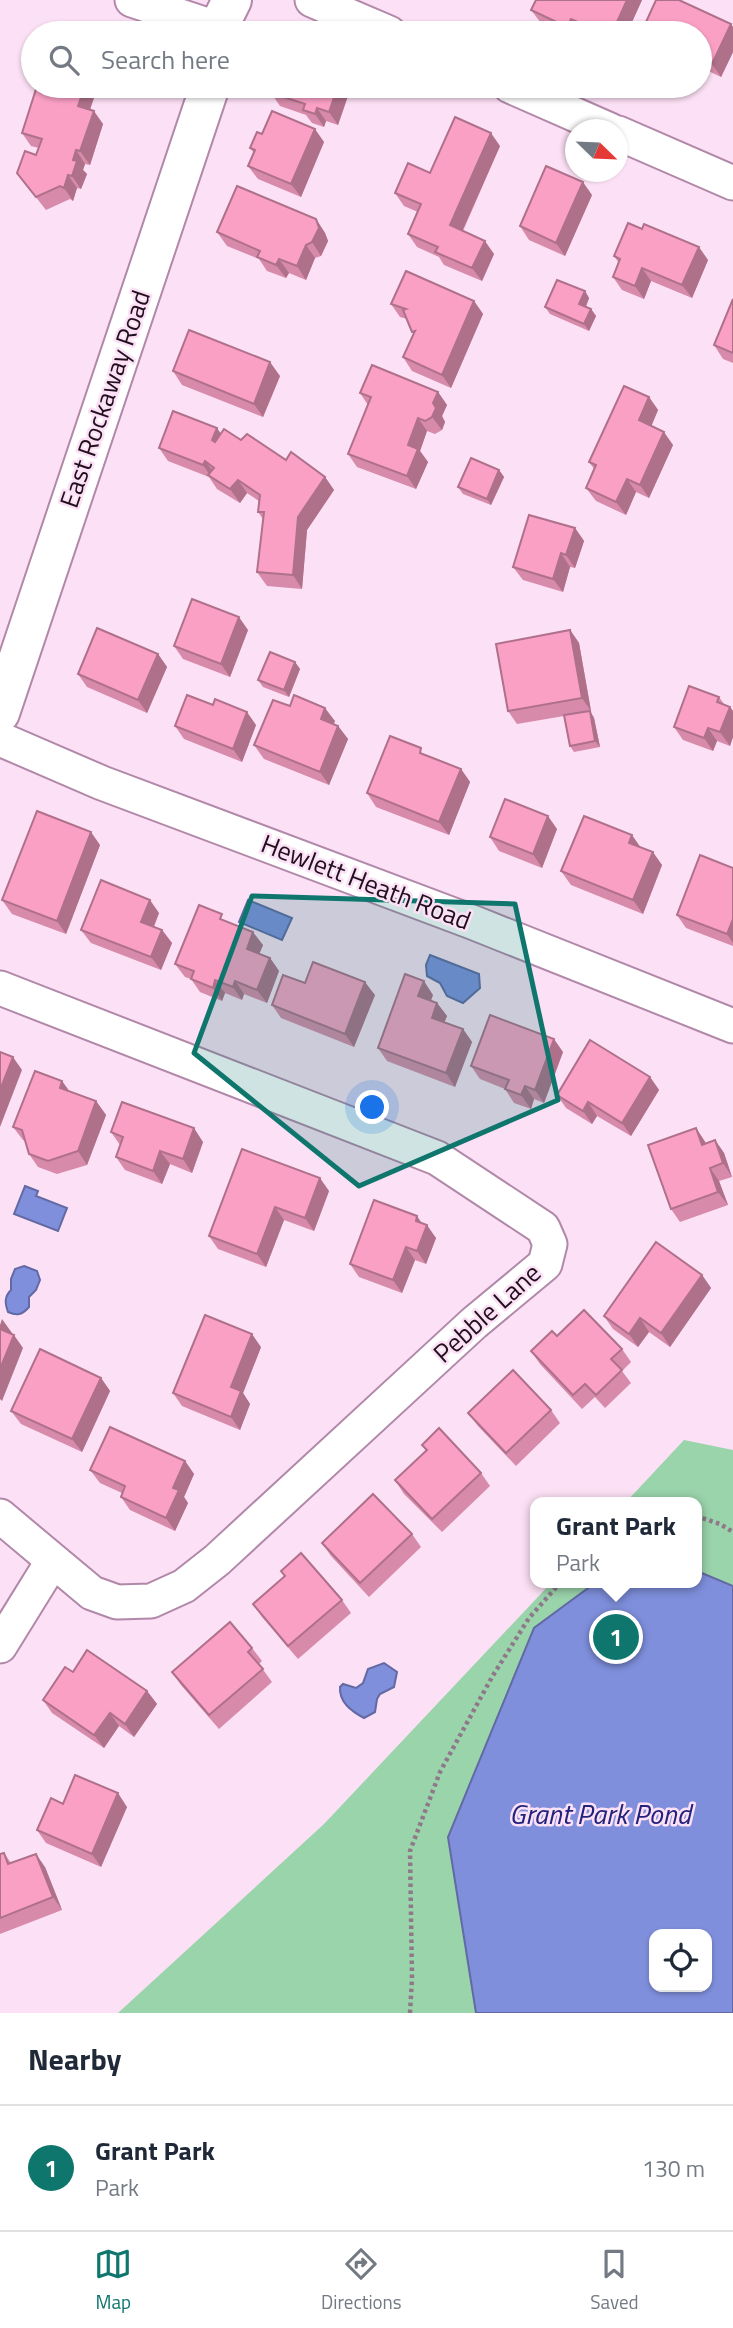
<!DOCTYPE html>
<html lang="en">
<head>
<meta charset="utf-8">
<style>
	:root { --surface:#fff; --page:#f6f6f7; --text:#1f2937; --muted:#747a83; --line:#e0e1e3; --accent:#0f766e }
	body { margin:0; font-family:"Titillium Web",sans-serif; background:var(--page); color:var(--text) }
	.controls { position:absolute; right:21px; bottom:21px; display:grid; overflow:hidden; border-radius:14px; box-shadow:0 2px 5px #0004 }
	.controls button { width:63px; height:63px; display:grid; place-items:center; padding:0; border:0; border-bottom:2px solid var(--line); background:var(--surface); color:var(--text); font:35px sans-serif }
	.compass { position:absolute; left:565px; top:119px; width:63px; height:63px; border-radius:50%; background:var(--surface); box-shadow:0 2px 5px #0004; rotate:113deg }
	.you { position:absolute; left:373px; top:1108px; width:24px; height:24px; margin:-18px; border:5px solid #fff; border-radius:50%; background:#1a73e8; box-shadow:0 0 0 10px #1a73e833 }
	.badge { display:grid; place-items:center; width:46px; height:46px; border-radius:50%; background:var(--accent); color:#fff; font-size:23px; font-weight:700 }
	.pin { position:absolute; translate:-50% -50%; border:4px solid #fff; box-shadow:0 2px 7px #0006 }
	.popup { position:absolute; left:530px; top:1497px; width:172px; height:91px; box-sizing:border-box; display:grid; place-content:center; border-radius:14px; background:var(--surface); filter:drop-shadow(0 2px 5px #0005); font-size:23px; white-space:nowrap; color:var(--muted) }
	.popup b { font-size:26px; color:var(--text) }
	.popup::after { content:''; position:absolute; left:50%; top:100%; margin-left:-14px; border:14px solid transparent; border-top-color:var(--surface) }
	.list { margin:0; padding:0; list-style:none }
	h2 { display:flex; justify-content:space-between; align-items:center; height:91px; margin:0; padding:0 28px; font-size:30px }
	h2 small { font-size:23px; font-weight:400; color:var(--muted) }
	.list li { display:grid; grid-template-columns:46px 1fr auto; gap:21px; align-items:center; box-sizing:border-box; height:126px; padding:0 28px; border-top:2px solid var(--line) }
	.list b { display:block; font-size:26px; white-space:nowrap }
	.list p { margin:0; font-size:23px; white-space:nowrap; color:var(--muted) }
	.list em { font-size:23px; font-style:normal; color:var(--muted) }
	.icon { flex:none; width:38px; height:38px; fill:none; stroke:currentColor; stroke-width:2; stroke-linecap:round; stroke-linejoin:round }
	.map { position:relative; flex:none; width:733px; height:2013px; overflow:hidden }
	.search { position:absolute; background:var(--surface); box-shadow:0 2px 5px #0004; left:21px; right:21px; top:21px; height:77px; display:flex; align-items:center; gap:18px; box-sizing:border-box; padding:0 24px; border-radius:38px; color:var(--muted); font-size:26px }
	.sheet { height:217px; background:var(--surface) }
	nav { display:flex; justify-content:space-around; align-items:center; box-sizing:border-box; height:98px; border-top:2px solid var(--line); background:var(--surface); font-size:19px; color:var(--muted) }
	nav a { display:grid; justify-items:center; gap:4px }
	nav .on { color:var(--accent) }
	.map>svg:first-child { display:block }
	.green { fill:#9ad4ab; fill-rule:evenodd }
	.water { fill:#7f8fdc; stroke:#6269a3; stroke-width:2; fill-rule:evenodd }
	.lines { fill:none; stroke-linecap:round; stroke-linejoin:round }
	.minor-casing { stroke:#b288a9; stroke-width:37 }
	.major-casing { stroke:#b288a9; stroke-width:42 }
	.path { stroke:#8e7889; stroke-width:4.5; stroke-dasharray:3.5 3.5; stroke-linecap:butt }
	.minor { stroke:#fff; stroke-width:33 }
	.major { stroke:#fff; stroke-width:38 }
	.wall { fill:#d78aa9 }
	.shaded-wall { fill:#af708a }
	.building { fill:#faa0c5; stroke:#af708a; stroke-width:2 }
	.marked { fill:#0f766e; fill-opacity:0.2; stroke:#0f766e; stroke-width:5; stroke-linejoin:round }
	.labels { text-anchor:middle; stroke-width:5; stroke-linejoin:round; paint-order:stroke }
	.street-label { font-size:26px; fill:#20101d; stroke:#fce0f5 }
	.water-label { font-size:28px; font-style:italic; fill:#21237c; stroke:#fce0f5 }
</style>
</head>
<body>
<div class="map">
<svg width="733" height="2013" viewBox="0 0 733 2013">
	<rect width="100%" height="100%" fill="#fce0f5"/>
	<path class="green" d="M684,1440L733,1450V2013H118L324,1824L551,1583H696V1502H626ZM654,1934H707V1987H654Z"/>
	<g class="water">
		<path d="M248,900L292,918L282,940L239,922Z"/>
		<path d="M430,955L479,974L480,988L463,1003L447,996L440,983L427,976L426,965Z"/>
		<path d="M25,1186L38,1191L36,1196L67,1208L58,1231L14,1214Z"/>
		<path d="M24,1266L37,1271L40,1280L36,1290L29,1297V1307C22,1315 17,1316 8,1312C5,1303 4,1297 11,1290V1279L15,1269Z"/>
		<path d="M697,1571L733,1586V2013H476L448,1837L534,1628L595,1583H696ZM707,1934V1987H654V1934Z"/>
		<path d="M384,1663L397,1672L394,1687L380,1694L377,1699L375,1712L364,1718C351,1711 339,1702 340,1687L343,1684L356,1688L363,1683L368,1669Z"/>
	</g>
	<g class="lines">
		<g class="minor-casing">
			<g id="minor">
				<path d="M132,0L222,30"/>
				<path d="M312,0L389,33"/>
				<path d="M510,86L610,130"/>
				<path d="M618,133L733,183"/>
				<path d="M0,739L102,783L472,922L733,1026"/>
				<path d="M0,988L437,1158L543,1228L550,1244L545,1264L474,1323L217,1560L184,1586L151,1601L117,1602L92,1593L0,1516"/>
				<path d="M0,1646L52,1562"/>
			</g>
		</g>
		<g class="major-casing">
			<g id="major">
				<path d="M221,33L222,20L232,0"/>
				<path d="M0,713L210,86"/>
			</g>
		</g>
		<g class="path">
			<path d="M696,1516L720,1524L733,1532"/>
			<path d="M410,2013L412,1979L410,1851L440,1772L492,1677L529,1618L560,1583"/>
		</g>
		<use href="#minor" class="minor"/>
		<use href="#major" class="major"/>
	</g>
	<g class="wall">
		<path d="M536,0H642L627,33H584L581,32L580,33H562L541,23L531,10Z"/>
		<path d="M731,24L733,27V52L721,77L700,67V33Z"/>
		<path d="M351,87L338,125L326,121L324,127L312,123L306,115L280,106L271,93Z"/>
		<path d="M90,110L103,124L90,165L85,164L83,170L87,174L81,189L77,188L73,201L70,199L46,210L17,173L36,155L39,148L31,146L22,133Z"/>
		<path d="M262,134L324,142L301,197L258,179L248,166L254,153L250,148Z"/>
		<path d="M500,146L463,231L494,254L482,281L444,265L439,257L417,247L408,234L418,212L404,206L395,193L430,173Z"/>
		<path d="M592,195L565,256L529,240L520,226Z"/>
		<path d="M316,219L325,233L328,241L321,256L315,258L306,280L289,273L286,278L267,271L259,259L227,246L217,232Z"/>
		<path d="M642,229L708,260L692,298L651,281L644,299L622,290L613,277L619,263L614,256Z"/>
		<path d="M585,291L589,298L586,307L591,309L596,316L589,331L550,314L545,307Z"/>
		<path d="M733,299V363L723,359L714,345Z"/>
		<path d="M474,301L483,314L451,388L412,371L403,357L414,334L407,319L400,317L391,304Z"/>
		<path d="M173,371L280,376L263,417L182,385Z"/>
		<path d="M438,392L447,405L442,416L445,422L442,430L435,434L427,431L420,451L428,462L416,489L357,467L348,454L368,405L360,393Z"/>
		<path d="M649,397L658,410L651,426L673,445L649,498L636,492L626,515L596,501L586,488L595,470L589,462Z"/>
		<path d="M221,433L241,440L325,477L334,490L307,530L302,589L267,586L257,572L263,519L258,512L259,501L247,493L240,503L217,489L209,477L168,461L159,448Z"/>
		<path d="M499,470L504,477L491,505L463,494L458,487Z"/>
		<path d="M575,528L584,541L575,568L570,567L563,592L523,580L513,567Z"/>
		<path d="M248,630L230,677L183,659L174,646Z"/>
		<path d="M570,630L579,643L591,711H590L594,718L600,747L574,752L570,746L564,716L517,724L508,711Z"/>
		<path d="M158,654L167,667L147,713L87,687L78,674Z"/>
		<path d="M295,662L300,669L289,697L263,687L258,680Z"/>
		<path d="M719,697L724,704L730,707L733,711V737L730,746L717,741L713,751L683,740L674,727Z"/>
		<path d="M213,705L256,725L242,762L184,739L175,726Z"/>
		<path d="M290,706L335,721L333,724L338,726L348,739L329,785L264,759L254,745Z"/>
		<path d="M461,769L470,782L449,835L376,807L367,793Z"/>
		<path d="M557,829L542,868L499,851L490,837Z"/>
		<path d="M100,845L66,934L12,914L2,900Z"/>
		<path d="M641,847L662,865L643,914L571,885L561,871Z"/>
		<path d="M733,868V946L686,928L677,915Z"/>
		<path d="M159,913L154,927L162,930L172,943L161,970L91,943L81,930Z"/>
		<path d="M227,921L263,945L259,954L270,958L279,971L267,1003L244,994L242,1000L225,993L222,1001L200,992L191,979L185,977L175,964Z"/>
		<path d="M305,983L375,995L354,1047L281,1018L272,1005Z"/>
		<path d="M433,995L431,1001L437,1003L447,1016L444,1022L463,1029L472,1042L455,1087L387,1061L378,1048Z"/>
		<path d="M563,1052L544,1103L534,1099L531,1109L514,1103L505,1089L480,1079L471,1066Z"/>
		<path d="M650,1077L659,1090L631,1136L597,1116L592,1124L566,1108L557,1095Z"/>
		<path d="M62,1081L69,1091L96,1101L106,1115L87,1165L57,1174L38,1167L29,1154L25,1141L23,1140L13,1127Z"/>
		<path d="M696,1128L706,1143L715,1140L724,1153L732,1177L719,1181L728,1205L680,1222L671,1209Z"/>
		<path d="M111,1132L203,1142L192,1173L170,1164L162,1184L125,1170L116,1157L120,1145Z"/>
		<path d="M242,1149L329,1191L314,1231L284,1220L266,1267L218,1249L209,1236Z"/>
		<path d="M422,1223L436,1238L426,1264L415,1260L402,1293L359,1277L350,1264Z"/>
		<path d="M702,1275L711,1288L670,1347L649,1332L638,1347L613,1329L604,1316Z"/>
		<path d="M261,1347L243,1393L250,1404L240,1430L182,1406L173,1393Z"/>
		<path d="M622,1349L631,1362L622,1371L631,1383L605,1408L595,1397L582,1409L540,1364L531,1351Z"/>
		<path d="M101,1378L110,1391L82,1452L21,1424L11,1411Z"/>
		<path d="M551,1410L560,1423L516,1466L478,1426L468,1413Z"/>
		<path d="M422,1445L481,1473L490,1486L442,1532L404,1494L395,1480L426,1451Z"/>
		<path d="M185,1461L194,1474L184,1497L188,1503L175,1531L130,1510L121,1497L122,1493L100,1483L90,1470Z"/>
		<path d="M412,1534L421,1547L369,1597L331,1556L322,1543Z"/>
		<path d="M285,1577L342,1600L351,1613L298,1659L262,1617L253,1604Z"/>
		<path d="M252,1648L262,1661L259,1664L272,1682L219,1729L181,1685L172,1672Z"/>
		<path d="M73,1672L147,1691L157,1704L134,1737L119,1726L104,1748L52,1713L43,1700Z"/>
		<path d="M63,1804L127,1807L101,1867L46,1843L37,1830Z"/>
		<path d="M4,1853L11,1863L45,1867L62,1910L0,1934V1854Z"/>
	</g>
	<g class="shaded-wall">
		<path d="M627,0H642L627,33H612Z"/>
		<path d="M571,19L581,32L580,33H572L567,27Z"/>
		<path d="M731,24L733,27V52L721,77L712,64Z"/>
		<path d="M85,86H98L87,119L78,106Z"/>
		<path d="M338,86H350L351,87L338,125L329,112Z"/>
		<path d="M317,108L326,121L324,127L315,114Z"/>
		<path d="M94,111L103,124L90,165L80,151Z"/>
		<path d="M315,129L324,142L301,197L291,184Z"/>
		<path d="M491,133L500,146L459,238L450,225Z"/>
		<path d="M76,150L85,164L83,170L87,174L81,189L72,176L73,160Z"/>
		<path d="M68,175L77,188L73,201L64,188Z"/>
		<path d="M583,182L592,195L565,256L556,243Z"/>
		<path d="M316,219L325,233L328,241L321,256L312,242Z"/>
		<path d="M485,241L494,254L482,281L472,268Z"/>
		<path d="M306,245L315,258L306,280L297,266Z"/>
		<path d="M699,247L708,260L692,298L682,285Z"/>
		<path d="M279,259L289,273L286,278L276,265Z"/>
		<path d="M642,268L651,281L644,299L635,286Z"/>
		<path d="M585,291L589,298L584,311L579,304Z"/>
		<path d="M474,301L483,314L451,388L442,375Z"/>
		<path d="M591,309L596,316L589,331L584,324Z"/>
		<path d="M270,362L280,376L263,417L254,404Z"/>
		<path d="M438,392L447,405L442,416L445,422L442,430L432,417L433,403Z"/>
		<path d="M649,397L658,410L648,434L639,420Z"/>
		<path d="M418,418L427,431L420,451L428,462L416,489L407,476L408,445Z"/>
		<path d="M217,428L226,441L221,453L212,440Z"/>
		<path d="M664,432L673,445L649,498L640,485Z"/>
		<path d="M205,461L215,474L212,478L203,465Z"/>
		<path d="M499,470L504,477L491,505L487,499Z"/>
		<path d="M325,477L334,490L307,530L302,589L293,575L298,517Z"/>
		<path d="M627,479L636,492L626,515L616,502Z"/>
		<path d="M238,480L247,493L240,503L230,489Z"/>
		<path d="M575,528L584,541L575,568L566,555Z"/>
		<path d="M561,553L570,567L563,592L553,579Z"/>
		<path d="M239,617L248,630L230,677L221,664Z"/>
		<path d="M570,630L579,643L591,711L582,698Z"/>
		<path d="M158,654L167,667L147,713L138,700Z"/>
		<path d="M295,662L300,669L289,697L284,690Z"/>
		<path d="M730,707L733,711V737L730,746L720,732Z"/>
		<path d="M325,708L335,721L330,732L321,719Z"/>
		<path d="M590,711L594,718L600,747L595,741Z"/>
		<path d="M247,712L256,725L242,762L233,749Z"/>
		<path d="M338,726L348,739L329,785L320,772Z"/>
		<path d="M708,728L717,741L713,751L704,738Z"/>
		<path d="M461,769L470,782L449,835L439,822Z"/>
		<path d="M548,816L557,829L542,868L533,854Z"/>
		<path d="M91,832L100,845L66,934L57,921Z"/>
		<path d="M632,835L641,848L629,843Z"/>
		<path d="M653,852L662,865L643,914L633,900Z"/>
		<path d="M150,900L159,913L150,935L141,922Z"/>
		<path d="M733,919V943L727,934Z"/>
		<path d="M162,930L172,943L161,970L151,957Z"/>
		<path d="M253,932L263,945L256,962L247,949Z"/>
		<path d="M270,958L279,971L267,1003L257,990Z"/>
		<path d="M215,980L225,993L222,1001L213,988Z"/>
		<path d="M235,981L244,994L242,1000L233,987Z"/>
		<path d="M424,981L433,995L427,1009L418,996Z"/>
		<path d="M365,982L375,995L354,1047L345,1034Z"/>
		<path d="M437,1003L447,1016L441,1031L432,1018Z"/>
		<path d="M463,1029L472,1042L455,1087L446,1073Z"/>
		<path d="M554,1039L563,1052L544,1103L535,1090Z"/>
		<path d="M13,1057L22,1070L0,1127V1090Z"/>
		<path d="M650,1077L659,1090L631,1136L622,1123Z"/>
		<path d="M62,1081L72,1095L60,1088Z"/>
		<path d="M525,1086L534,1099L531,1109L521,1095Z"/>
		<path d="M96,1101L106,1115L87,1165L78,1151Z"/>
		<path d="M588,1102L597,1116L592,1124L583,1111Z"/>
		<path d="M194,1128L203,1142L192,1173L183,1159Z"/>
		<path d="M696,1128L705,1142L711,1158L702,1145Z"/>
		<path d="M715,1140L724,1153L732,1177L723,1163Z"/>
		<path d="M160,1151L170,1164L162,1184L153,1171Z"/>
		<path d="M710,1168L719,1181L728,1205L718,1192Z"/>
		<path d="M320,1178L329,1191L314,1231L305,1218Z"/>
		<path d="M275,1207L284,1220L266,1267L257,1254Z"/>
		<path d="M417,1216L425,1228L427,1225L436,1238L426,1264L417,1251L416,1221Z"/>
		<path d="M406,1247L415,1260L402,1293L393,1280Z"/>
		<path d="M702,1275L711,1288L670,1347L661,1333Z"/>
		<path d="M640,1318L649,1332L638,1347L629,1334Z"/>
		<path d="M2,1319L12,1333L8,1342L0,1331V1325Z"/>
		<path d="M252,1334L261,1347L243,1393L250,1404L240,1430L231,1417V1387Z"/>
		<path d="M14,1335L23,1348L2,1401L0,1399V1369Z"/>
		<path d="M101,1378L110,1391L82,1452L72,1439Z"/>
		<path d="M185,1461L194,1474L184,1497L188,1503L175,1531L166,1518L173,1488Z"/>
		<path d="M147,1691L157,1704L134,1737L125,1724Z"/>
		<path d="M110,1713L119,1726L104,1748L94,1735Z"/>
		<path d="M118,1793L127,1807L101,1867L92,1854Z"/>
		<path d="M36,1854L45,1867L62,1910L53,1897Z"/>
	</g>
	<g class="building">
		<path d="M536,0H627L612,33H603L571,19L567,27L531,10Z"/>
		<path d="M656,0H679L731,24L712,64L700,58V33H641Z"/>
		<path d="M37,86H85L78,106L94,111L80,151L76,150L73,160L77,161L72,176L68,175L64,188L60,186L36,197L17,173L25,151L36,155L42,139L22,133Z"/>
		<path d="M273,86H338L329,112L317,108L315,114L303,110L305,104L271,93Z"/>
		<path d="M272,111L315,129L291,184L248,166L255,150L250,148L257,132L262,134Z"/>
		<path d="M455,117L491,133L450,225L485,241L472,268L435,252L438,247L408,234L421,204L395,193L408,163L430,173Z"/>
		<path d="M546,166L583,182L556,243L520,226Z"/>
		<path d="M237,186L316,219L319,228L312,242L306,245L297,266L279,259L276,265L257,257L260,251L217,232Z"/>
		<path d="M628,223L642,229L644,224L699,247L682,285L642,268L635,286L613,277L620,259L614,256Z"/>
		<path d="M406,271L474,301L442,375L403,357L415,331L412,332L403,310L406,309L391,304Z"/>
		<path d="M557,280L585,291L579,304L591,309L584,324L545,307Z"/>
		<path d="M733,299V353L714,345Z"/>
		<path d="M189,330L270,362L254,404L173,371Z"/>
		<path d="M372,365L438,392L433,403L436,408L432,417L425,421L418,418L408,445L418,449L407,476L348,454L371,397L360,393Z"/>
		<path d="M624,386L649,397L639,420L664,432L640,485L627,479L616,502L586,488L596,465L589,462Z"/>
		<path d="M173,411L217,428L212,440L215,442L224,429L241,440L247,434L286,460L291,452L325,477L298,517L293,575L257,572L264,512H258L260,495L238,480L230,489L208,475L214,468L205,461L203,465L159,448Z"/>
		<path d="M471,458L499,470L487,499L458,487Z"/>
		<path d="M529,515L575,528L566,555L561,553L553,579L513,567Z"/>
		<path d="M192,599L239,617L221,664L174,646Z"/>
		<path d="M97,628L158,654L138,700L78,674Z"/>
		<path d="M570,630L582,698L508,711L496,644Z"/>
		<path d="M270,652L295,662L284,690L258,680Z"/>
		<path d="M689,686L719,697L717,702L730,707L720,732L708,728L704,738L674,727Z"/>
		<path d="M187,695L213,705L215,699L247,712L233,749L175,726Z"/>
		<path d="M294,695L325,708L321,719L338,726L320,772L254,745L273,700L290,706Z"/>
		<path d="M590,711L595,741L570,746L564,715Z"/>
		<path d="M390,736L421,748L420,753L461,769L439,822L367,793Z"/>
		<path d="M505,799L548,816L533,854L490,837Z"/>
		<path d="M37,811L91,832L57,921L2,900Z"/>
		<path d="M584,816L632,835L629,843L653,852L633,900L561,871Z"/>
		<path d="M700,855L733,868V919L727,934L677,915Z"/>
		<path d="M101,880L150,900L141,922L162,930L151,957L81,930Z"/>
		<path d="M199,905L222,914L220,919L253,932L247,949L270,958L257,990L235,981L233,987L215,980L213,988L191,979L194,971L175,964Z"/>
		<path d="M313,962L365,982L345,1034L272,1005L283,975L305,983Z"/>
		<path d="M405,974L424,981L418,996L437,1003L432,1018L463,1029L446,1073L378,1048Z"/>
		<path d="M490,1015L554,1039L535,1090L525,1086L521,1095L505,1089L509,1080L471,1066Z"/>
		<path d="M590,1040L650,1077L622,1123L588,1102L583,1111L557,1095Z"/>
		<path d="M0,1052L13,1057L0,1090Z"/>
		<path d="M35,1071L62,1081L60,1088L96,1101L78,1151L48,1161L29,1154L22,1130L13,1127Z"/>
		<path d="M122,1102L194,1128L183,1159L160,1151L153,1171L116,1157L123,1137L111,1132Z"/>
		<path d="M696,1128L702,1145L715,1140L723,1163L710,1168L718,1192L671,1209L648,1145Z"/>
		<path d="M242,1149L320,1178L305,1218L275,1207L257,1254L209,1236Z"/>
		<path d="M374,1200L417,1216L416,1221L427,1225L417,1251L406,1247L393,1280L350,1264Z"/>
		<path d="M656,1242L702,1275L661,1333L640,1318L629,1334L604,1316Z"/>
		<path d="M584,1310L622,1349L611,1359L622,1370L596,1395L585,1384L573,1395L531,1351L552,1331L557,1336Z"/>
		<path d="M205,1315L252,1334L231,1387L241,1391L231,1417L173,1393Z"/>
		<path d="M0,1329L14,1335L0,1369Z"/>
		<path d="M40,1349L101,1378L72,1439L11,1411Z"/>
		<path d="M513,1370L551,1410L506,1453L468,1413Z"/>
		<path d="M110,1427L185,1461L173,1488L179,1490L166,1518L121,1497L125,1486L90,1470Z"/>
		<path d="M439,1428L481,1473L432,1519L395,1480L427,1450L422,1445Z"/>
		<path d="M373,1494L412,1534L360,1583L322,1543Z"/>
		<path d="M301,1553L342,1600L288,1646L253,1604L285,1576L281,1571Z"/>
		<path d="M230,1622L252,1648L248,1652L263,1669L209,1715L172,1672Z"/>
		<path d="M87,1650L147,1691L125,1724L110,1713L94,1735L43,1700L65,1667L73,1672Z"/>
		<path d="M75,1775L118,1793L92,1854L37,1830L51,1798L63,1804Z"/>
		<path d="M4,1853L8,1864L36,1854L53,1897L0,1918V1854Z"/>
	</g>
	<path class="marked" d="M252,896L515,904L558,1100L359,1186L194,1053Z"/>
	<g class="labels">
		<g class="street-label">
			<text transform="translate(105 399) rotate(-71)" y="9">East Rockaway Road</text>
			<text transform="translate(366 882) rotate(21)" y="9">Hewlett Heath Road</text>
			<text transform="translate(487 1313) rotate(-42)" y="9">Pebble Lane</text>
		</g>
		<g class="water-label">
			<text x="600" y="1824">Grant Park Pond</text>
		</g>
	</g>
</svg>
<div class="controls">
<button><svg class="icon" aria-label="locate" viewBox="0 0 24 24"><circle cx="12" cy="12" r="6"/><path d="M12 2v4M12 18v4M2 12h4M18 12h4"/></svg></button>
</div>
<svg class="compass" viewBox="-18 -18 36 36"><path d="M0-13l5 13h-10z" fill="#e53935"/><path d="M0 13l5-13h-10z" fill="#747a83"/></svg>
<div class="you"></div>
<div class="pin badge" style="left:616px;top:1637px">1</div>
<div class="popup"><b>Grant Park</b>Park</div>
<div class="search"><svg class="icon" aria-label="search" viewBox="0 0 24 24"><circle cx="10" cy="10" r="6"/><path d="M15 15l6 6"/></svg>Search here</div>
</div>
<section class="sheet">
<h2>Nearby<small></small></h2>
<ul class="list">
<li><span class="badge">1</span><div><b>Grant Park</b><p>Park</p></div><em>130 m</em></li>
</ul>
</section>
<nav>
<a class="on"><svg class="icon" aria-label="map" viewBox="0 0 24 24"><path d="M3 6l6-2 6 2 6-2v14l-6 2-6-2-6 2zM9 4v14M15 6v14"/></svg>Map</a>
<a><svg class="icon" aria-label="directions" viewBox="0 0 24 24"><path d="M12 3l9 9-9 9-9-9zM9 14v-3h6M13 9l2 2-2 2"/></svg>Directions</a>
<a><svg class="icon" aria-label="saved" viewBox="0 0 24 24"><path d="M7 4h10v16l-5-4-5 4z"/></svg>Saved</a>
</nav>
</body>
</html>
